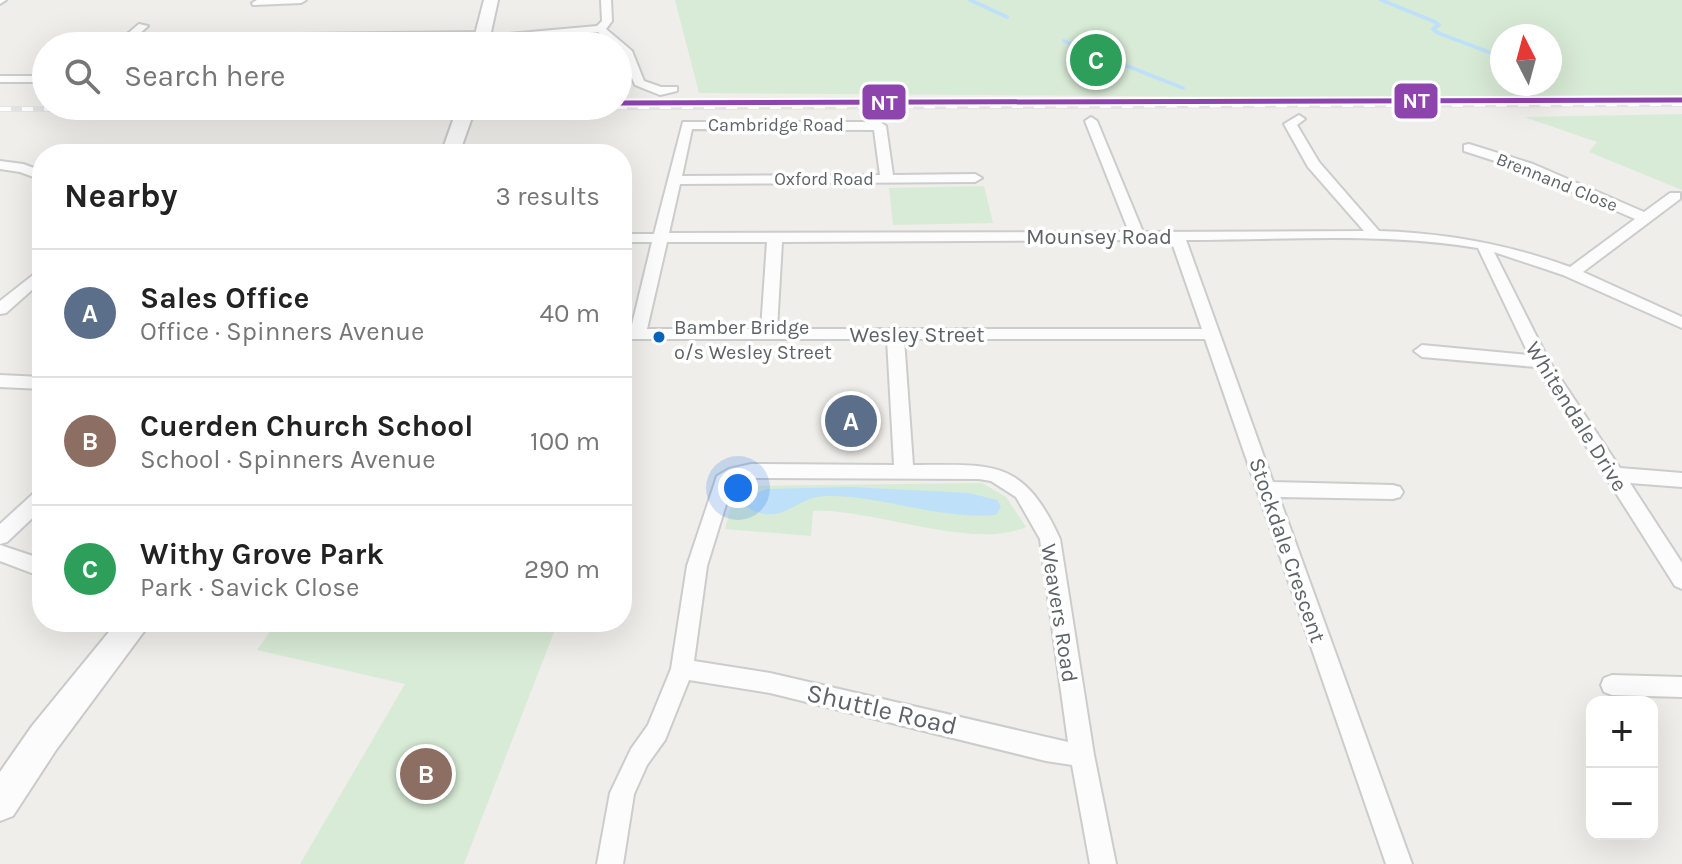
<!DOCTYPE html>
<html lang="en">
<head>
<meta charset="utf-8">
<style>
	:root { --surface:#fff; --page:#f2f2f2; --text:#222; --muted:#767676; --line:#e0e0e0; --accent:#2563eb }
	body { margin:0; font-family:Karla,sans-serif; background:var(--page); color:var(--text) }
	.controls { position:absolute; right:24px; bottom:24px; display:grid; overflow:hidden; border-radius:16px; box-shadow:0 8px 32px #0002 }
	.controls button { width:72px; height:72px; display:grid; place-items:center; padding:0; border:0; border-bottom:2px solid var(--line); background:var(--surface); color:var(--text); font:40px sans-serif }
	.compass { position:absolute; left:1490px; top:24px; width:72px; height:72px; border-radius:50%; background:var(--surface); box-shadow:0 8px 32px #0002; rotate:354deg }
	.you { position:absolute; left:738px; top:488px; width:28px; height:28px; margin:-20px; border:6px solid #fff; border-radius:50%; background:#1a73e8; box-shadow:0 0 0 12px #1a73e833 }
	.badge { display:grid; place-items:center; width:52px; height:52px; border-radius:50%; background:var(--accent); color:#fff; font-size:26px; font-weight:700 }
	.pin { position:absolute; translate:-50% -50%; border:4px solid #fff; box-shadow:0 2px 8px #0006 }
	.list { margin:0; padding:0; list-style:none }
	h2 { display:flex; justify-content:space-between; align-items:center; height:104px; margin:0; padding:0 32px; font-size:34px }
	h2 small { font-size:26px; font-weight:400; color:var(--muted) }
	.list li { display:grid; grid-template-columns:52px 1fr auto; gap:24px; align-items:center; box-sizing:border-box; height:128px; padding:0 32px; border-top:2px solid var(--line) }
	.list b { display:block; font-size:30px; white-space:nowrap }
	.list p { margin:0; font-size:26px; white-space:nowrap; color:var(--muted) }
	.list em { font-size:26px; font-style:normal; color:var(--muted) }
	.icon { flex:none; width:44px; height:44px; fill:none; stroke:currentColor; stroke-width:2; stroke-linecap:round; stroke-linejoin:round }
	.map { position:relative; flex:none; width:1682px; height:864px; overflow:hidden }
	.search { position:absolute; background:var(--surface); box-shadow:0 8px 32px #0002; left:32px; top:32px; width:600px; height:88px; display:flex; align-items:center; gap:20px; box-sizing:border-box; padding:0 28px; border-radius:44px; color:var(--muted); font-size:30px }
	.panel { position:absolute; background:var(--surface); box-shadow:0 8px 32px #0002; left:32px; top:144px; width:600px; height:488px; border-radius:32px }
	.map>svg:first-child { display:block }
	.green { fill:#d8ebd6; fill-rule:evenodd }
	.water { fill:#bfe0f9 }
	.lines { fill:none; stroke-linecap:round; stroke-linejoin:round }
	.stream { stroke:#bfe0f9; stroke-width:4 }
	.minor-casing { stroke:#cbcccc; stroke-width:4 }
	.secondary-casing { stroke:#cacacb; stroke-width:4 }
	.minor { fill:#fdfcfc; fill-rule:evenodd }
	.secondary { fill:#fdfcfc; fill-rule:evenodd }
	.rail-casing { stroke:#e4e4e4; stroke-width:6 }
	.rail { stroke:#fff; stroke-width:4; stroke-dasharray:11; stroke-linecap:butt }
	.rail-1-casing { stroke:#fff; stroke-width:9 }
	.rail-1 { stroke:#8e44ad; stroke-width:5 }
	.bus-dot { fill:#0065bd; stroke:#fff; stroke-width:3 }
	.labels { text-anchor:middle; stroke-width:7; stroke-linejoin:round; paint-order:stroke }
	.far-street-label { font-size:18px; fill:#5f6368; stroke:#fff }
	.bus-label { font-size:20px; fill:#5f6368; stroke:#fff; text-anchor:start }
	.street-label { font-size:22px; fill:#5f6368; stroke:#fff }
	.near-street-label { font-size:26px; fill:#5f6368; stroke:#fff }
	.line-badge { stroke:#fff; stroke-width:3 }
	.badge-label { font-size:22px; text-anchor:middle; font-weight:bold; fill:#fff }
</style>
</head>
<body>
<div class="map">
<svg width="1682" height="864" viewBox="0 0 1682 864">
	<rect width="100%" height="100%" fill="#efeeea"/>
	<g class="green">
		<path d="M675,0H1682V95L1283,97L699,93ZM1502,36H1550V84H1502Z"/>
		<path d="M1682,114V190L1589,152L1597,142L1524,117Z"/>
		<path d="M984,186L993,223L893,225L889,188Z"/>
		<path d="M982,483L1006,497L1026,527C971,551 874,508 813,511L811,536L725,529L734,494L750,486Z"/>
		<path d="M277,622H558L464,864H300L405,684L257,650Z"/>
	</g>
	<path class="water" d="M851,487L969,493L997,500L1001,507L996,515C938,520 883,495 825,496C794,497 782,529 745,506L749,496L767,489Z"/>
	<g class="lines">
		<g class="stream">
			<path d="M970,0L1007,17"/>
			<path d="M1381,0L1433,21L1439,25L1433,29L1438,33L1502,57"/>
			<path d="M1064,41L1183,88"/>
			<path d="M1550,75L1554,77"/>
		</g>
		<g class="minor-casing">
			<g id="minor">
				<path d="M0,0H6L0,4Z"/>
				<path d="M257,0H306L301,3L253,5L252,3Z"/>
				<path d="M601,0H611L612,21L606,29L632,51L644,81L661,87H677V91L660,95L635,85L618,46H613L598,32L481,43L477,42V38L300,40L280,46H262L300,34L482,32L487,36L597,26L602,21Z"/>
				<path d="M139,24L148,26L126,46H113Z"/>
				<rect x="0" y="76" width="46" height="6"/>
				<path d="M1299,115L1305,119L1297,125L1319,162L1379,231C1446,233 1507,244 1570,267L1635,219L1523,170L1464,151V145L1469,144L1533,164L1644,212L1670,193H1680V199L1583,272L1682,317V328L1563,275L1494,252L1549,361L1620,468L1682,473V487L1630,483L1682,563V589L1675,586L1536,367L1422,357L1414,351L1422,345L1529,355L1478,248C1382,232 1282,240 1186,240L1273,482L1393,485L1400,487L1403,492L1400,497L1393,499L1279,497L1412,864H1386L1205,339H904L913,465C993,465 1023,458 1060,539L1094,755L1116,864H1090L1072,765L1046,761L770,693L689,680L665,740L647,765L634,794L623,864H597L610,793L631,749L648,725L671,669L687,566L717,476L729,469L751,464L894,465L887,339H622V329H631L652,242H622V234H654L683,122H880L886,126L893,175L975,174L982,178L975,182L680,184L669,233L1129,232L1085,121L1091,117L1097,121L1143,232L1364,231L1308,167L1284,124ZM692,129L874,130L880,175L682,176ZM1138,240H1171L1202,329H777L782,242ZM667,242H767L761,329H647ZM751,478L979,479L991,481L1016,497L1040,539L1068,742L770,673L694,661L707,566L732,485Z"/>
				<path d="M0,161L23,164L42,171V180L20,172L0,169Z"/>
				<path d="M42,268V281L6,313L0,314V301Z"/>
				<path d="M0,375L42,377V389L0,387Z"/>
				<path d="M42,490V509L7,542L0,544V524L35,492Z"/>
				<path d="M0,545L42,559V577L0,561Z"/>
				<path d="M1612,675L1682,677V697L1612,695L1604,692L1601,685L1604,678Z"/>
			</g>
		</g>
		<g class="secondary-casing">
			<g id="secondary">
				<path d="M484,0H498L488,46H472Z"/>
				<path d="M458,106H476L459,154H441Z"/>
				<path d="M117,622H151L56,750L13,816L0,821V772L32,726Z"/>
			</g>
		</g>
		<use href="#minor" class="minor"/>
		<use href="#secondary" class="secondary"/>
		<g class="rail-casing">
			<path id="rail" d="M0,109L1682,104"/>
		</g>
		<use href="#rail" class="rail"/>
		<g class="rail-1-casing">
			<path id="rail-1" d="M618,103L1682,100"/>
		</g>
		<use href="#rail-1" class="rail-1"/>
	</g>
	<circle class="bus-dot" cx="659" cy="337" r="7"/>
	<g class="labels">
		<g class="far-street-label">
			<text x="776" y="131">Cambridge Road</text>
			<text x="824" y="185">Oxford Road</text>
			<text transform="translate(1557 182) rotate(22)" y="6">Brennand Close</text>
		</g>
		<g class="bus-label">
			<text x="674" y="334">Bamber Bridge<tspan x="674" dy="25">o/s Wesley Street</tspan></text>
		</g>
		<g class="street-label">
			<text x="1099" y="244">Mounsey Road</text>
			<text x="917" y="342">Wesley Street</text>
			<text transform="translate(1577 416) rotate(58)" y="8">Whitendale Drive</text>
			<text transform="translate(1288 550) rotate(71)" y="8">Stockdale Crescent</text>
			<text transform="translate(1060 613) rotate(81)" y="8">Weavers Road</text>
		</g>
		<g class="near-street-label">
			<text transform="translate(882 709) rotate(13)" y="9">Shuttle Road</text>
		</g>
	</g>
	<g class="line-badge">
		<rect x="1393" y="82" width="46" height="38" rx="8" fill="#8e44ad"/>
		<rect x="861" y="83" width="46" height="38" rx="8" fill="#8e44ad"/>
	</g>
	<g class="badge-label">
		<text x="1416" y="108">NT</text>
		<text x="884" y="110">NT</text>
	</g>
</svg>
<div class="controls">
<button>+</button>
<button>−</button>
</div>
<svg class="compass" viewBox="-18 -18 36 36"><path d="M0-13l5 13h-10z" fill="#e53935"/><path d="M0 13l5-13h-10z" fill="#767676"/></svg>
<div class="you"></div>
<div class="pin badge" style="left:851px;top:421px;background:#5c6f8a">A</div>
<div class="pin badge" style="left:426px;top:774px;background:#8d6e63">B</div>
<div class="pin badge" style="left:1096px;top:60px;background:#2e9e5b">C</div>
<div class="search"><svg class="icon" aria-label="search" viewBox="0 0 24 24"><circle cx="10" cy="10" r="6"/><path d="M15 15l6 6"/></svg>Search here</div>
<section class="panel">
<h2>Nearby<small>3 results</small></h2>
<ul class="list">
<li><span class="badge" style="background:#5c6f8a">A</span><div><b>Sales Office</b><p>Office · Spinners Avenue</p></div><em>40 m</em></li>
<li><span class="badge" style="background:#8d6e63">B</span><div><b>Cuerden Church School</b><p>School · Spinners Avenue</p></div><em>100 m</em></li>
<li><span class="badge" style="background:#2e9e5b">C</span><div><b>Withy Grove Park</b><p>Park · Savick Close</p></div><em>290 m</em></li>
</ul>
</section>
</div>
</body>
</html>
